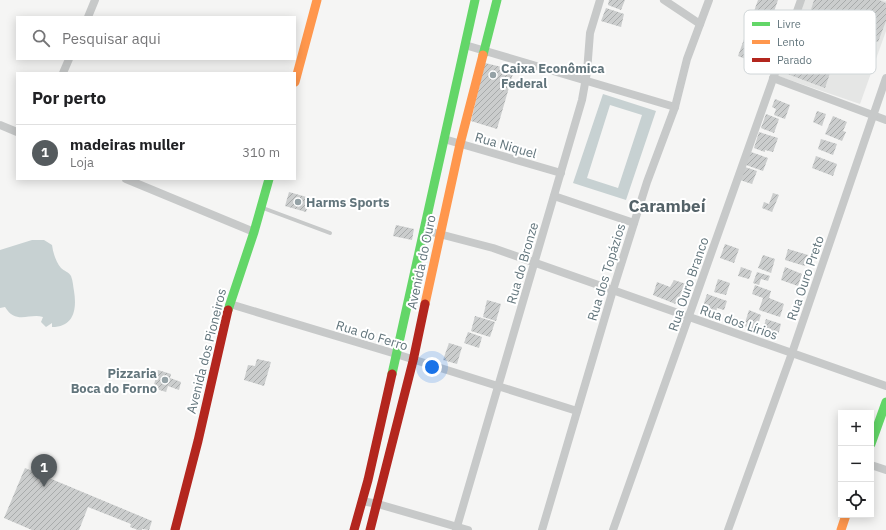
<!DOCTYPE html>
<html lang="pt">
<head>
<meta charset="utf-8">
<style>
	:root { --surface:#fff; --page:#f6f6f6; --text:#202124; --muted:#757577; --line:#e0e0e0; --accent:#555b5e }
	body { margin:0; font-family:"IBM Plex Sans",sans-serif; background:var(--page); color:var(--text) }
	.controls { position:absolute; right:12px; bottom:12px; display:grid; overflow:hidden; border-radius:0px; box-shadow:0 2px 10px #0003 }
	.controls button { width:36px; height:36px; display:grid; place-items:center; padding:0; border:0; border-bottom:1px solid var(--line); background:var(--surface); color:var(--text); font:20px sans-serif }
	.you { position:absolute; left:432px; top:367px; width:14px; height:14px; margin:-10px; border:3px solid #fff; border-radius:50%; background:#1a73e8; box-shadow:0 0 0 6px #1a73e833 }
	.badge { display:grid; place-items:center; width:26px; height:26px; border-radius:50%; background:var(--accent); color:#fff; font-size:13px; font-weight:700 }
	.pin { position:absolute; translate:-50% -33px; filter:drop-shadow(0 1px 2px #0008) }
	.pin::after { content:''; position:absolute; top:21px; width:14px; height:12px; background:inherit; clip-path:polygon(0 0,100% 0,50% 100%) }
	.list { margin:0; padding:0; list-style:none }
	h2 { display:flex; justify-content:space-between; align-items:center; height:52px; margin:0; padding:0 16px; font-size:17px }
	h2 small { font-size:13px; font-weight:400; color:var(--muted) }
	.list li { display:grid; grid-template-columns:26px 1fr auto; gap:12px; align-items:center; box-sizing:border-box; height:56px; padding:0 16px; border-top:1px solid var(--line) }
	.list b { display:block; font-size:15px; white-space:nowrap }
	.list p { margin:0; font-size:13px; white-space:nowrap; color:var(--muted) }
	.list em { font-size:13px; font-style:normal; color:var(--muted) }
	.icon { flex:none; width:22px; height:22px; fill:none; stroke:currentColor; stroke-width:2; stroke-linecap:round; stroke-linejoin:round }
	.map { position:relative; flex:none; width:886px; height:530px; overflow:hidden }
	.search { position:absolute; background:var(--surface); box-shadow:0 2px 10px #0003; left:16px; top:16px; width:280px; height:44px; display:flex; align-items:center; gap:10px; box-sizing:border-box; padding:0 14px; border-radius:0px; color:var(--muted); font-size:15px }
	.panel { position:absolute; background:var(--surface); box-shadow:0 2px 10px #0003; left:16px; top:72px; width:280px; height:108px; border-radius:0px }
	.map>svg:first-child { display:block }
	.built { fill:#e5e6e5 }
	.water { fill:#c7d1d2; fill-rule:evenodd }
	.building { fill:url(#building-hatch) }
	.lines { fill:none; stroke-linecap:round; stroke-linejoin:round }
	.lane { stroke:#c7c9c9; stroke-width:4 }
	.street { stroke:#c7c9c9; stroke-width:8 }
	.fast { stroke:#63d668; stroke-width:9 }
	.slow { stroke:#ff974d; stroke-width:9 }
	.jam { stroke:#b3261e; stroke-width:9 }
	.poi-dot { fill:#95a2a6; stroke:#fff; stroke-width:1.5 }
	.labels { text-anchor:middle; stroke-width:4; stroke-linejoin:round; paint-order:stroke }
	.poi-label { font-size:13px; font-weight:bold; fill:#62757c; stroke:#fff; text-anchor:start }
	.street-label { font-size:13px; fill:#62757c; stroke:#fff }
	.district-label { font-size:17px; font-weight:bold; fill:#546268; stroke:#fff }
	.key { fill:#fff; stroke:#d0d6d8; stroke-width:1 }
	.key-label { font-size:11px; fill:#62757c }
</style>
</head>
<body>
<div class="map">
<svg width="886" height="530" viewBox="0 0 886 530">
	<defs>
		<pattern id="building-hatch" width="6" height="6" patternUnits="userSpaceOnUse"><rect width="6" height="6" fill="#cbcdcd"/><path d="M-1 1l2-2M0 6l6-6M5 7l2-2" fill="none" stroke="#a8abab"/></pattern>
	</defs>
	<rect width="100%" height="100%" fill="#f5f5f4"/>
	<path class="built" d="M805,0H883L886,1V31L860,104L778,76Z"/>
	<g class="water">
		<path d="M603,94L656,111L626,200L573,183ZM610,105L642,115L618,188L587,178Z"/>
		<path d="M32,240H44L52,245C53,253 56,262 61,268C64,271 69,272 71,276C73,281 73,286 74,291C77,309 74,327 52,327V323L46,327L41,322L43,317C29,313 16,325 5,307L0,308V250Z"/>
	</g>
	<g class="building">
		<path d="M609,0H625L621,10L608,5Z"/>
		<path d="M758,0H778L756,63L738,56Z"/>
		<path d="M814,0H879L886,3V21L878,42L868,39L873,26L842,14L838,27L809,16Z"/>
		<path d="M606,8L624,14L621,27L601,21Z"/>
		<path d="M792,43L835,58L825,88L782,72Z"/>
		<path d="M485,63L514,70L497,129L471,121Z"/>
		<path d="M775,99L790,105L785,119L774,115L776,109L772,107Z"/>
		<path d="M817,111L826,114L822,126L813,122Z"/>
		<path d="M766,114L779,119L774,133L761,128Z"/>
		<path d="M833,116L847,122L843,131L846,132L842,141L825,134Z"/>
		<path d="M759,132L778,138L773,152L765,150V152L754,148Z"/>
		<path d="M821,139L837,144L833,155L818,149Z"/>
		<path d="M751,152L768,158L763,171L746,165Z"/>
		<path d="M816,156L837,164L833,176L812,168Z"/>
		<path d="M745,167L757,171L752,184L740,180Z"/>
		<path d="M289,192L310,198L306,212L285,206Z"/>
		<path d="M773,193L779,195L772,212L762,208L764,202L769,204Z"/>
		<path d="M396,225L414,229L412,240L393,236Z"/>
		<path d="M725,244L739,249L734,263L720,258Z"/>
		<path d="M788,249L808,255L805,266L785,260Z"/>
		<path d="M763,255L775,259L771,273L758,268Z"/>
		<path d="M741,267L752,271L749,279L738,276Z"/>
		<path d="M785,267L802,274L798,286L781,280Z"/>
		<path d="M757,272L770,276L768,281L761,279L759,285L753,283Z"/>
		<path d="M718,279L730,283L726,295L714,292Z"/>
		<path d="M674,280L686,284L678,305L653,295L657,282L670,287Z"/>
		<path d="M755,285L771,291L769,298L784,304L780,317L759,310L763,298L752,294Z"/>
		<path d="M707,294L727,301L724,310L717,308L714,316L701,312Z"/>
		<path d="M487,300L501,304L496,321L483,317Z"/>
		<path d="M749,310L761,315L756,330L744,326Z"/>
		<path d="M475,316L495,322L490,337L471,331Z"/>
		<path d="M766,319L781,324L777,339L762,333Z"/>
		<path d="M468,332L482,337L479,348L464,343Z"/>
		<path d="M449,343L462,347L457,364L443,360Z"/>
		<path d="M257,359L271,362L264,386L244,380L248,365L255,366Z"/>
		<path d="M158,370L171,374L170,378L181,382L179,390L168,386L166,392L153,388Z"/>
		<path d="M25,468L152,521L149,530L142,529V530H138L130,527L131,524L88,507L79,530H32L4,518Z"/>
	</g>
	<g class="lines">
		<path class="lane" d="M263,208L330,233"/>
		<g class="street">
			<path d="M664,0L700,24"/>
			<path d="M88,17L95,0"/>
			<path d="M465,45L675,107"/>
			<path d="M63,73L69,59"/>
			<path d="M773,78L886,120"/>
			<path d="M0,125L17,132"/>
			<path d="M444,139L561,173"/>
			<path d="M126,179L254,232"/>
			<path d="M554,196L634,223"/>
			<path d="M424,230L493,248L886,386"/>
			<path d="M230,304L396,354L577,411"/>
			<path d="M871,465L886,470"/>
			<path d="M362,501L378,504L468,530"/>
			<path d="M456,530L582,100L587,72L590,33L600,0"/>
			<path d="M542,530L613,290L647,182L675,107L687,59L709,0"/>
			<path d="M613,530L801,0"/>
			<path d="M728,530L792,353L886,78"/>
		</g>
		<g class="fast">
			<path d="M483,55L497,0"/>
			<path d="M228,310L254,232L269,179"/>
			<path d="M392,374L475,0"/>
			<path d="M871,444L886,402"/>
		</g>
		<g class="slow">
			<path d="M295,82L317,0"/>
			<path d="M425,304L460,144L483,55"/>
			<path d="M841,530L846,515"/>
		</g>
		<g class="jam">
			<path d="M175,530L198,441L228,310"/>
			<path d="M354,530L368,480L392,374"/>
			<path d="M370,530L413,361L425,304"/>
		</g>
	</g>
	<g class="poi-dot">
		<circle cx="493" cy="75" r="4"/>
		<circle cx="298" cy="202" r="4"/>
		<circle cx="165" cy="380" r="4"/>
	</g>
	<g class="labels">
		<g class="poi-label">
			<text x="501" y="73">Caixa Econômica<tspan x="501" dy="15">Federal</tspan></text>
			<text x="306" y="207">Harms Sports</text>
			<text x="157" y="378" text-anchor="end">Pizzaria<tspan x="157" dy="15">Boca do Forno</tspan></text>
		</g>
		<g class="street-label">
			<text transform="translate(506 145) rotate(16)" y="5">Rua Niquel</text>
			<text transform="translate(421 262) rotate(-78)" y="5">Avenida do Ouro</text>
			<text transform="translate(522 263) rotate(-74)" y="5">Rua do Bronze</text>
			<text transform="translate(606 272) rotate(-73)" y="5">Rua dos Topázios</text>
			<text transform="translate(805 278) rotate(-71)" y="5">Rua Ouro Preto</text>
			<text transform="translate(688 284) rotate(-71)" y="5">Rua Ouro Branco</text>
			<text transform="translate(739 322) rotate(19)" y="5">Rua dos Lírios</text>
			<text transform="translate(372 335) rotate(17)" y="5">Rua do Ferro</text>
			<text transform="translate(206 351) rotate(-76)" y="5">Avenida dos Pioneiros</text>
		</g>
		<g class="district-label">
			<text x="667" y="212">Carambeí</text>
		</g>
	</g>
	<rect x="744" y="10" width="132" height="64" rx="6" class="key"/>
	<rect x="752" y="22" width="18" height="4" fill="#63d668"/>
	<rect x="752" y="40" width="18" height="4" fill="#ff974d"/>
	<rect x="752" y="58" width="18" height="4" fill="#b3261e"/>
	<g class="key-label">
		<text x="777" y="28">Livre</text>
		<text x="777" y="46">Lento</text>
		<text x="777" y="64">Parado</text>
	</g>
</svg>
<div class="controls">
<button>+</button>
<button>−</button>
<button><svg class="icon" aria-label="locate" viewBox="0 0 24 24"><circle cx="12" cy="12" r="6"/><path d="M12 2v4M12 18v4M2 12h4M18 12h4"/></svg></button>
</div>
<div class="you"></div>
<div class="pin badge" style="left:44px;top:487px">1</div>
<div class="search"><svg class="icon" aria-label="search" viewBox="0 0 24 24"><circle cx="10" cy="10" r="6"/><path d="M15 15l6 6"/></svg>Pesquisar aqui</div>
<section class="panel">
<h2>Por perto<small></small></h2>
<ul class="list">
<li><span class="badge">1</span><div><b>madeiras muller</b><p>Loja</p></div><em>310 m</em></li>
</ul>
</section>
</div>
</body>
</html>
